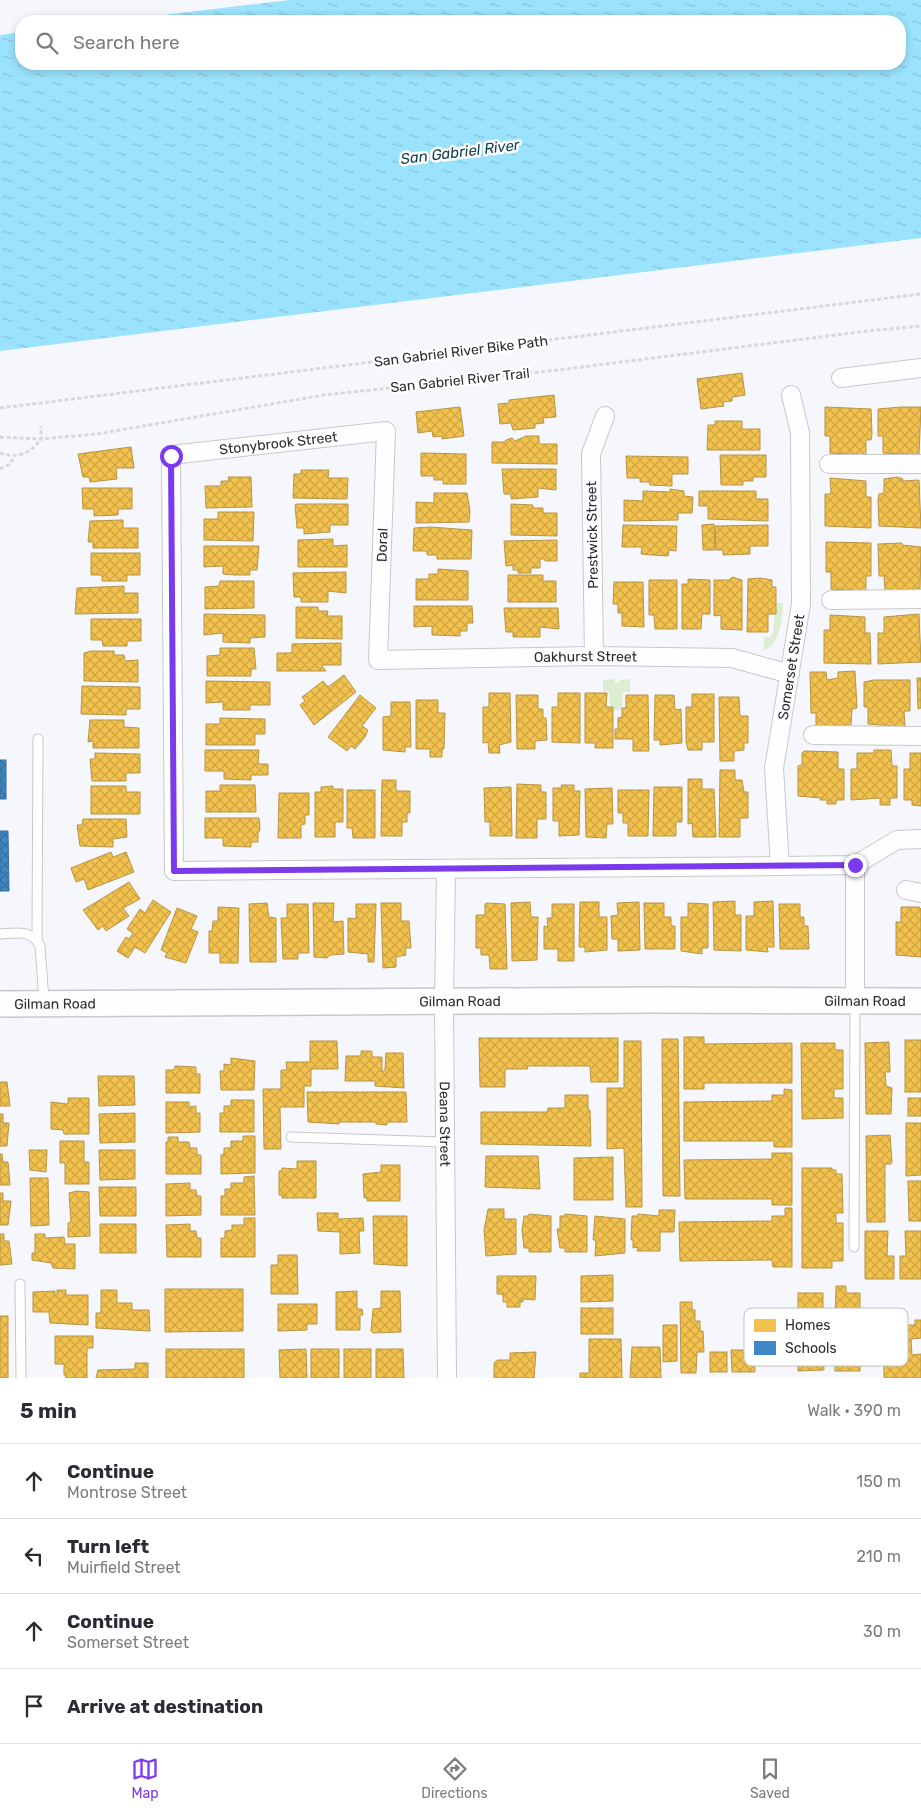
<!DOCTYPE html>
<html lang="en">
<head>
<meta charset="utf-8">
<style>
	:root { --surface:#fff; --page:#f7f7f7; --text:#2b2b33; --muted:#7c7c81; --line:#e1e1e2; --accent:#7c3aed }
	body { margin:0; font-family:Rubik,sans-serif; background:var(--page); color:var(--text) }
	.stop { position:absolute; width:15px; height:15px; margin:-11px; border:4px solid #7c3aed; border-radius:50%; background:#fff }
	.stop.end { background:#7c3aed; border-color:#fff; box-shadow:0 1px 5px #0008 }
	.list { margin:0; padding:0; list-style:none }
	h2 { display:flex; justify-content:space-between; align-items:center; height:65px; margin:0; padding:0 20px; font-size:21px }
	h2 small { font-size:16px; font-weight:400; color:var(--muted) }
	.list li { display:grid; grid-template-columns:32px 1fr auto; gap:15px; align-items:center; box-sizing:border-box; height:75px; padding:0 20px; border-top:1px solid var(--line) }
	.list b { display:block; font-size:19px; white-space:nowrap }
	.list p { margin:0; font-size:16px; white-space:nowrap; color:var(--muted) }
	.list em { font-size:16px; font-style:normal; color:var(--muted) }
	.icon { flex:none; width:28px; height:28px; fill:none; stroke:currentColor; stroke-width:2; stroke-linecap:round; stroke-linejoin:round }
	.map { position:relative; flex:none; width:921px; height:1378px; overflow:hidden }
	.search { position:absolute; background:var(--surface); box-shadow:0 2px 8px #0003; left:15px; right:15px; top:15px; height:55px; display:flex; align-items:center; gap:12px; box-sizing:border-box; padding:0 18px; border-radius:20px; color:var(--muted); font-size:19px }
	.sheet { height:365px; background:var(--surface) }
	nav { display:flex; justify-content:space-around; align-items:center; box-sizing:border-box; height:70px; border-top:1px solid var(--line); background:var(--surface); font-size:14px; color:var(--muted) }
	nav a { display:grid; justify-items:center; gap:2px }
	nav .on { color:var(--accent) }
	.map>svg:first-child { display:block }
	.green { fill:#ddedd2 }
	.water { fill:url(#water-ripples) }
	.homes { fill:url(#homes-cross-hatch); stroke:#b79545 }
	.schools { fill:url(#schools-cross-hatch); stroke:#396d98 }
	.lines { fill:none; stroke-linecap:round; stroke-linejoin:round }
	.lane-casing { stroke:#c7c8cc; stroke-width:11 }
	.street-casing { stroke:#c7c8cc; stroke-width:20 }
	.secondary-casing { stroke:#c7c8cc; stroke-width:28 }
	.path { stroke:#d8d8da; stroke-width:3; stroke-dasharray:4 2.5; stroke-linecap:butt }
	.lane { stroke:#fefeff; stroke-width:9 }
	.street { stroke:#fefeff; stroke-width:18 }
	.secondary { stroke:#fefeff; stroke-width:25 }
	.route { stroke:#7c3aed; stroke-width:6 }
	.labels { text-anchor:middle; stroke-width:5; stroke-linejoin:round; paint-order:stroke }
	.street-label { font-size:14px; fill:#2c2d30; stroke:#fff }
	.water-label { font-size:15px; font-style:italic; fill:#12404f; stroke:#fff }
	.key { fill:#fff; stroke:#c0c0c1; stroke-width:1 }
	.key-label { font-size:14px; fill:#2c2d30 }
</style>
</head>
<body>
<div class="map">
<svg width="921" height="1378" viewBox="0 0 921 1378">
	<defs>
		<pattern id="water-ripples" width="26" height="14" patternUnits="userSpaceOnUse" patternTransform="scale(1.25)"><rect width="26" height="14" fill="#9ae2fd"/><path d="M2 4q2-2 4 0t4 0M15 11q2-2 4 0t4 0" fill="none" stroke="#85c2d9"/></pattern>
		<pattern id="homes-cross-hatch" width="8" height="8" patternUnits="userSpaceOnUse" patternTransform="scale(1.25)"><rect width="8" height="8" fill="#f2c14e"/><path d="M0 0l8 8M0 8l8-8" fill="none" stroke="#d0a644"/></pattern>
		<pattern id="schools-cross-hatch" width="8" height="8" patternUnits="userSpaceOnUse" patternTransform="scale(1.25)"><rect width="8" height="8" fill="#3f88c5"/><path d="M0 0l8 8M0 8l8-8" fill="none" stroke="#3570a0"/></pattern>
	</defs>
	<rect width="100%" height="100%" fill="#f6f7fc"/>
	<g class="green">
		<path d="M776,603H783C783,617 780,646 764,650V637H770L773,633Z"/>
		<path d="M615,679V683L619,682L620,680L630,679V692H623L622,710H613V707H610L609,692L603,691V680Z"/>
	</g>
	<path class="water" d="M289,0H921V238L0,351V35L21,32V64H900V21H113Z"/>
	<g class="homes">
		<path d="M742,373L745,395L732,397V401L723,402L724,406L701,409L697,379Z"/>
		<path d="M554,395L556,417L543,418L544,423L535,424V428L513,430L511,423L500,424L498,404L509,403V400Z"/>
		<path d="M460,407L464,436L442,439V436L433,437L432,431L418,433L416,412Z"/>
		<path d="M825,407L871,409L872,434L871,440H866V455L830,453V436H825Z"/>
		<path d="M901,407H921L919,455L883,453V436H878V409Z"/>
		<path d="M715,421H742V429H760V450H707L708,425H715Z"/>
		<path d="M526,436H539V444H557V464L492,463V442H505L506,440L512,438L515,441Z"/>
		<path d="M131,447L134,468H116L117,479L90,482L89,477H83L78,454Z"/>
		<path d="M421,453L466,454V484H443V480H434V476H421Z"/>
		<path d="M720,455H766V477H753V481H743V485H721Z"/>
		<path d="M626,456L688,457V474H672V486L650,485L649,482H640V478H627Z"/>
		<path d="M502,469H556V490L538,488V497L511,499V494H504Z"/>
		<path d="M301,470H329L328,478H348L347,499L293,498L294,474H301Z"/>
		<path d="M228,477H251L252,507L206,508L205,486H221V481H229Z"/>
		<path d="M897,477L903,479L902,481L919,480L921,528L879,526L878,500L879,494L884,493V479Z"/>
		<path d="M830,478L866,481V497H871V528L825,526V494H831Z"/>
		<path d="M82,488H132V509H118V515L94,516V509H83Z"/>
		<path d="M670,489L684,491V496L693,497L692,513H678V520L624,521V500L643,501V491L670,492Z"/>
		<path d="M699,491H756V499H768V521L708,519V506H699Z"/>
		<path d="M434,493H467L470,511L469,522L416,523V502L434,503Z"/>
		<path d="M297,504H348V525H330V532L304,534V528H297L295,505Z"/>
		<path d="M511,504L533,505V508H543V513H557V536L511,535Z"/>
		<path d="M218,512H254L253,541L204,540V519H218Z"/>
		<path d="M123,520V528H138V548H93V542H88L90,521Z"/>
		<path d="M714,524L715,550H703L702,525Z"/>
		<path d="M623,525L677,526L676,551L669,550L668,556L653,555L641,554L642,547H622Z"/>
		<path d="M768,525V546H750V554L723,555V550H716L715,526Z"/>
		<path d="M430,527L472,530L471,559H437V555H427V551H413L414,528Z"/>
		<path d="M333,539V546L347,545V567H298V540Z"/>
		<path d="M557,540V561H545V559H540V568H531V573H518V570H513V565L506,566L504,541Z"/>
		<path d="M826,542L871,543V576H866V591L831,589V572H826Z"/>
		<path d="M902,543V545L921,547L920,589L885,591L884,576H879L878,544Z"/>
		<path d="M204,546H259L257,570H250V575H235L223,574V566L204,567Z"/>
		<path d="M91,553H140V575H127V581H102V575H91Z"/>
		<path d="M438,569L468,571V600H416V579H429V574H438Z"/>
		<path d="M346,572V593L328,591V602H301V597H294L293,573Z"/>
		<path d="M508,575H543V581H556V602H508Z"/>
		<path d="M732,577L742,580V630L721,629V615L714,616V580H729Z"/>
		<path d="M760,578L772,580V587H776V614H768V632H747L748,579Z"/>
		<path d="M688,579L710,580V614H702L701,629H682V584H688Z"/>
		<path d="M649,580H677V629H655L654,615H649Z"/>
		<path d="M220,581H254V608L205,609V587L219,586Z"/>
		<path d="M614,582H643L644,627L622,626V613H618V604H613Z"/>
		<path d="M124,586V593H138V613L75,614L77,588Z"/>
		<path d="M414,606H472L473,623H467V631H460V636L432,635V626L414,627Z"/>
		<path d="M296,607H318V611H328L327,616H342V639L296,638Z"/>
		<path d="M504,608H558L559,629L540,627V637H513V632H506Z"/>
		<path d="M204,614L265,615V637L250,638V643L223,642V633L204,635Z"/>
		<path d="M919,614L921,662L878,664V633H884V617Z"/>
		<path d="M830,615L865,617V633H870L871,664L824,663V630H830Z"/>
		<path d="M91,619H141V641H127V646H103L102,640H91Z"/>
		<path d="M341,643V665H321L326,671H277V653H292V644Z"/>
		<path d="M220,648H254L256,669H251V676H207V656L220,655Z"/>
		<path d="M91,651H114V655H124L125,661L138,660V682L84,681V653Z"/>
		<path d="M855,671L857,708L852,709L851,725L816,727V713H811L810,672H826L827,680L838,678V672Z"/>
		<path d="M344,675L356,692L314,725L300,705L305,701L302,697L323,681L328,687Z"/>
		<path d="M917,678H921V708L918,709Z"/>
		<path d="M874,680H910V711H904L905,727L868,724V707H864V682Z"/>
		<path d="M206,681L270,682V705H250V710H223V702L206,703Z"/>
		<path d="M82,686L140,687V709H126V715L81,714Z"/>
		<path d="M489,693H510L511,742L499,745L500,753H489L488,742L483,743V707H489Z"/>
		<path d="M558,693H580V743L552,742V707H558Z"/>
		<path d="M585,693H607L606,707H613V748H595V743H585Z"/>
		<path d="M692,694H714V742H702V750H688L686,742V707H692Z"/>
		<path d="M360,695L376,708L362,726L368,730L365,737L355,749L351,746L347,751L328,737Z"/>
		<path d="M516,695H538V709H543V718H546L547,740L535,741V749H517Z"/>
		<path d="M626,695H648L649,751H633V739H615V729H618V718L622,717V708H626Z"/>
		<path d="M655,695H674L675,710L681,709L682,743L660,745V740H654Z"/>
		<path d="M719,697H739L740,716H748V743H744V750L734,751V761H720Z"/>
		<path d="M416,700H438V713H445L444,749H442V757H430V749H416Z"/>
		<path d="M391,702H410L411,747H405V752L383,750V717L391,716Z"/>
		<path d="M220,718L265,719V734H255V745H206V724H220Z"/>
		<path d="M90,720H124V727L139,728V748H93V741L88,742Z"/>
		<path d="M205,750H259L258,764H268V775H251V780L224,779V771H205Z"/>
		<path d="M874,750H891L892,766H897V798H890V805H880V798L851,800V769H857V753H874Z"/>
		<path d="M804,751L838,752V769H844V800H836V804H827V800H820L821,798L798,796V766L802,765V753Z"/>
		<path d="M95,753L140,754V773H126V781H92L90,759H95Z"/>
		<path d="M910,753H921V806L912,805V800H904V769H910Z"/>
		<path d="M720,770H735V780H742L744,792H748V818H740V837H719Z"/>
		<path d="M688,779H702V789H714L716,837H693L692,823L688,824Z"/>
		<path d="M382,780H396V791H410V813H407V822H402V836H381Z"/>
		<path d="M517,784L541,785V792H546V819H537V838H516Z"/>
		<path d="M220,785H255L256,812H206V791H220Z"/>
		<path d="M561,785H574V791H580L579,835L559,836V821H553V788H562Z"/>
		<path d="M91,786H126V792H140V814H91Z"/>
		<path d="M333,786V789H343V822H335V837H315V792H321V787Z"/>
		<path d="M511,787L512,836H490V822H485L484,788Z"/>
		<path d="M654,787H682V822H676V836H653Z"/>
		<path d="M612,788L613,824H607L606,838L586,837L585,789Z"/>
		<path d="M347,790H375V838H353L352,828H347Z"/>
		<path d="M618,790H649L648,836H628V823H623V813H618Z"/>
		<path d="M279,793H309V815H305V824L301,825V838H278Z"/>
		<path d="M205,818H259L260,830L258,833V842H251V847L223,846V838H205Z"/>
		<path d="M83,819H126L127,837L113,839V847L80,846L77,825H82Z"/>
		<path d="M111,852L113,857L126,852L134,872L88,890L84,879L76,882L71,868Z"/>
		<path d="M129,882L140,899L123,908L129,916L106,931L103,926L98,930L83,910Z"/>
		<path d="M153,900L171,912L145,953L135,947L128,958L117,951L126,937L129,939L133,933L127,929L140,909L145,913Z"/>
		<path d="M735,901V915H741V951L714,950L713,902Z"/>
		<path d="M773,901L774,947H767L768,952L746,950V916H754V902Z"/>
		<path d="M530,902L531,917H538L537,960L512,961L511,903Z"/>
		<path d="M580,902H599V917H607V950L585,952V947H579Z"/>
		<path d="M639,902L640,950L618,951V939H612L611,916L618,915L617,903Z"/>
		<path d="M267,903L269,917L276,918V962H250L249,904Z"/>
		<path d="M313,903H334L333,922L343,921L344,954L330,955L327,958L314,957Z"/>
		<path d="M381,903H401V921H409L411,948H405L406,955L396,957V967L383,968Z"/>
		<path d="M487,903L505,904L507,969H490L489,955H481V948H476V915H485V904Z"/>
		<path d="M644,903H664V917H671V926H675V949H645Z"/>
		<path d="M688,903L708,904V948H702V954L681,951V917H688Z"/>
		<path d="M287,904H308L309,953H298V959H283L281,918H287Z"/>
		<path d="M356,904H376L374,962H368V954L348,952V918L356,919Z"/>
		<path d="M552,904H574V961H558V949H544V926L548,927L547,918H552Z"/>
		<path d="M779,904H800V917H804V926H808L809,949H780Z"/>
		<path d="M218,907L239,908L238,963H220V953H209V931H212L213,921H218Z"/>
		<path d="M901,907H919L921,909V957L896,955V922H901Z"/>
		<path d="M177,908L197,916L191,929L198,932L186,963L165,957L167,953L161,950Z"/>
		<path d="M684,1037H704V1044L792,1043V1083H704V1089H684Z"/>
		<path d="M479,1038H618V1082H591L590,1066H527L528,1069H505V1087H480Z"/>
		<path d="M662,1039H678L680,1196H663Z"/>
		<rect x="905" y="1040" width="16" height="52"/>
		<path d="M310,1041H337L338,1069H311V1086H304V1107H280L281,1149H264L263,1089H281V1070H287L286,1062H310Z"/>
		<path d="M624,1041H641L642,1207H626L624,1148L607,1149V1088H624Z"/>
		<path d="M889,1042L890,1072H885L886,1086L892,1088L891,1114H866L865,1043Z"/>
		<path d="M801,1043H835V1050H843V1089H834V1098H843V1118L802,1119Z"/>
		<path d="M361,1051H372V1057H382V1072L385,1070L386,1053H403L404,1088L375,1086V1081H345L346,1056H361Z"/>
		<path d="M231,1058L255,1061L254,1090H221L220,1071H224V1064L231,1065Z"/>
		<path d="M175,1066L196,1067V1074H200V1093H166V1070H174Z"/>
		<path d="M98,1076H134L135,1105L99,1106Z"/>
		<path d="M0,1082H7L10,1106H0Z"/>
		<path d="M784,1089L792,1090V1147H774V1141H684V1102L772,1101V1095H784Z"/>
		<path d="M307,1092H406L407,1122H387V1125L376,1124V1122H339V1124L308,1122Z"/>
		<path d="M565,1095H588V1110H590L591,1146L481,1144V1112H547L548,1108H565Z"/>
		<path d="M68,1098H89V1134H64L63,1130L51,1129V1102L68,1104Z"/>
		<rect x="908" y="1098" width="13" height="18"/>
		<path d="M231,1100H254V1132H220V1113H224V1106H231Z"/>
		<path d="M166,1102H189V1107L196,1106V1113H200V1132L166,1133Z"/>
		<path d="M135,1113V1142L100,1143L99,1114Z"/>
		<path d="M0,1114H3V1123H9L7,1146H0Z"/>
		<path d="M906,1123H921V1175L906,1176Z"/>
		<path d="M890,1135L892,1162L891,1164H885V1222H867L866,1136Z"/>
		<path d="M243,1136H255V1173L221,1174V1155L224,1154V1148H231V1141H243Z"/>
		<path d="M168,1137H178V1142H189L190,1148H197V1155H201V1174H166V1142H168Z"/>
		<path d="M60,1141H84V1162H89V1184H65V1163H60Z"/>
		<path d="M29,1150H47L46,1172L30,1170Z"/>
		<path d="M99,1150H135V1179L100,1180Z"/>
		<path d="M772,1153H792V1205H772V1199H685L684,1160L772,1159Z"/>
		<path d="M0,1154H2L3,1162H8L10,1185H0Z"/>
		<path d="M486,1156H538L540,1189L485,1187Z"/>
		<path d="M613,1157V1200H574V1158Z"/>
		<path d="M297,1161H316V1198H282V1195H279V1171H282V1168L297,1169Z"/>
		<path d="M381,1165H400V1201H367V1198H364L363,1174L381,1172Z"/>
		<path d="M802,1168H832V1170H836V1174H842L843,1213H836V1223H843V1261H832V1268H802Z"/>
		<path d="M254,1176L255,1215H221V1196H225V1189H231V1183H244V1177Z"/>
		<path d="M30,1178H48L49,1225L31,1226Z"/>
		<path d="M908,1181H921V1221H909Z"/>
		<path d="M190,1183V1190H196L197,1196H201V1215L166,1216V1184Z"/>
		<path d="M99,1187H136V1216H100Z"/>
		<path d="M77,1191L89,1192L90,1236L68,1237V1223L71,1222L69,1193Z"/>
		<path d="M0,1193H3V1201H11L8,1225H0Z"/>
		<path d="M785,1208H792V1267H773L772,1260L680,1261L679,1222L772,1221V1216H785Z"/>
		<path d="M488,1209H504V1219H516V1254L486,1256L484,1230Z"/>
		<path d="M659,1210H675L674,1232H660V1251H637L638,1247L633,1248V1240H631L632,1216H638V1214L659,1216Z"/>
		<path d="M317,1213H338V1219L363,1218L364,1231H359L360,1253L340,1254V1232L318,1231Z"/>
		<path d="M529,1214L551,1216V1252H529V1248H524L522,1230L524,1216H529Z"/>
		<path d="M565,1214L587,1216V1252H565V1248H560L557,1229H560V1216H565Z"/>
		<path d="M373,1216H407V1266L374,1264Z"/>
		<path d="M595,1216L625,1219V1253L595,1256L596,1240H593Z"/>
		<path d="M244,1218H255V1257H221V1238H225V1231L232,1230V1225H244Z"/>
		<rect x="100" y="1224" width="36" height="29"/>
		<path d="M190,1224V1231H196L197,1238H201V1257H167L166,1225Z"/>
		<path d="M865,1231H888L887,1256H894V1279H865Z"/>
		<path d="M905,1231H921V1279H900V1256H906Z"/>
		<path d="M0,1234H4V1241H9L12,1264L0,1265Z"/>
		<path d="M35,1234H45V1238L64,1237L65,1244H75V1269L53,1268L51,1263L32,1260V1253H35Z"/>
		<path d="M278,1255H297L298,1294H271V1265H278Z"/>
		<path d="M613,1275V1301L581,1302V1276Z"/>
		<path d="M497,1276H536L535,1300L523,1299V1302H520V1307H507V1302H503V1294H497Z"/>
		<path d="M836,1286H846V1293H860V1329H835Z"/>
		<path d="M165,1289H243V1331L165,1332Z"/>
		<path d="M57,1290H66V1295H88V1325L50,1323L49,1312H33V1292L55,1291V1295H57Z"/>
		<path d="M101,1290H117V1303H132V1310H149L150,1331L96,1328V1313H101Z"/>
		<path d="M357,1291V1309H362L363,1315H360V1330H336V1292Z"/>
		<path d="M381,1291H400L401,1332L373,1333L371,1331L373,1309L381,1308Z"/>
		<rect x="798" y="1293" width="25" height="36"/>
		<path d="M680,1302H692V1310H695V1321H700V1331H703L704,1352H697L696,1373H681Z"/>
		<path d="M278,1304H317V1324H307V1330L278,1331Z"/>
		<rect x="581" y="1308" width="32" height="26"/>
		<rect x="0" y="1316" width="8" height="62"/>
		<path d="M915,1320H921V1338L911,1339L912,1355L921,1354V1378H884L883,1325H915Z"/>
		<path d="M663,1325H677V1361L663,1362Z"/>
		<path d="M798,1335H823L824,1370L798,1371Z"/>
		<rect x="835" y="1335" width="25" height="36"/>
		<path d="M55,1336H93V1348H87V1378H66V1375H64V1364H55Z"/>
		<path d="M589,1339H621L622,1378H580V1373H589Z"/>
		<path d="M632,1347H660L661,1378H630Z"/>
		<rect x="166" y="1349" width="78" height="29"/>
		<path d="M306,1349L307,1378H280L279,1350Z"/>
		<rect x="311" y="1349" width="28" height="29"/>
		<rect x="344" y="1349" width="27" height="29"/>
		<path d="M376,1349H403L404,1378H376Z"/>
		<path d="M731,1350H754L755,1372H732Z"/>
		<path d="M536,1352L534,1378H494V1363L497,1360H510V1353Z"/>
		<rect x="710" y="1352" width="17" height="20"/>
		<path d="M135,1363H148V1378H96L98,1370L135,1369Z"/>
	</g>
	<g class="schools">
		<rect x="0" y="760" width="6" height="39"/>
		<path d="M0,831H8L9,891H0Z"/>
	</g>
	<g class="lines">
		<g class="lane-casing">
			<g id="lane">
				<path d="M0,934C16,933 32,929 40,946L44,1001"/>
				<path d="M37,938L38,739"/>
				<path d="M291,1137L445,1142"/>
				<path d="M854,1247L855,1002"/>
				<path d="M20,1284L21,1378"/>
			</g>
		</g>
		<g class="street-casing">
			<g id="street">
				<path d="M841,378L921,368"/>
				<path d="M791,395L800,433L801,604L774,768L780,866L855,865L897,840L921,839"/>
				<path d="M829,464H921"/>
				<path d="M831,600L921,599"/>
				<path d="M594,656L591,454L605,416"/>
				<path d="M813,735L921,736"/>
				<path d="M855,865V1002"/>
				<path id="s1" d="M780,866L174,871L171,455L386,431L378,660L594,656L732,658L790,674"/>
				<path id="s2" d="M446,869L444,1003L447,1378"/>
				<path d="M906,890L921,893"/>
			</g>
		</g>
		<g class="secondary-casing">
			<g id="secondary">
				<path id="s3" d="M0,1004L652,1000L921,1001"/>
			</g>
		</g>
		<g class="path">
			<path d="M0,408L921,294"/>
			<path d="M0,437L41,439L97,434L324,395L558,370L867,331L921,326"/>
			<path d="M0,453C17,459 31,453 41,439V426"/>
			<path d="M0,469L10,464L14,456"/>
		</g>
		<use href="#lane" class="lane"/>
		<use href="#street" class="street"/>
		<use href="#secondary" class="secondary"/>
	</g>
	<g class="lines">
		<path class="route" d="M171,456L174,871L855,865"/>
	</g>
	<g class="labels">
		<g class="street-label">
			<text transform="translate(461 351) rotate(-7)" y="5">San Gabriel River Bike Path</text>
			<text transform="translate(460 380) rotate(-6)" y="5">San Gabriel River Trail</text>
			<text dy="5" stroke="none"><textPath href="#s1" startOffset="1130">Stonybrook Street</textPath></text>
			<text transform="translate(592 535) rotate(-91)" y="5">Prestwick Street</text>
			<text transform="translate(382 545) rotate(-88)" y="5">Doral</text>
			<text dy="5" stroke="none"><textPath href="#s1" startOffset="1675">Oakhurst Street</textPath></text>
			<text transform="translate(791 667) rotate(-81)" y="5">Somerset Street</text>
			<text dy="5" stroke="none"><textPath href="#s3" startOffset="460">Gilman Road</textPath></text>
			<text dy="5" stroke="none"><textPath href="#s3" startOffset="865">Gilman Road</textPath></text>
			<text dy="5" stroke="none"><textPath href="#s3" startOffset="55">Gilman Road</textPath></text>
			<text dy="5" stroke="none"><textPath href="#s2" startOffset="255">Deana Street</textPath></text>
		</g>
		<g class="water-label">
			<text transform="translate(460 152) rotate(-7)" y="5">San Gabriel River</text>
		</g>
	</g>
	<rect x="744" y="1308" width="164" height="58" rx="8" class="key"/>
	<rect x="754" y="1319" width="22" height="13" fill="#f2c14e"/>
	<rect x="754" y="1341" width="22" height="14" fill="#3f88c5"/>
	<g class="key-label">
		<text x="785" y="1330">Homes</text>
		<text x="785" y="1353">Schools</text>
	</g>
</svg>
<div class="stop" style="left:171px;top:456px"></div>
<div class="stop end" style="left:855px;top:865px"></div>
<div class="search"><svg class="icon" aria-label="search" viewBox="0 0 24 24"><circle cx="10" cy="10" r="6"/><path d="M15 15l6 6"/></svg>Search here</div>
</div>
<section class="sheet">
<h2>5 min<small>Walk · 390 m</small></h2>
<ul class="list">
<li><svg class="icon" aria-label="ahead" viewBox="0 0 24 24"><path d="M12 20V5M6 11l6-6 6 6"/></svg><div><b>Continue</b><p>Montrose Street</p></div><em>150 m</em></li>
<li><svg class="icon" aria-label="left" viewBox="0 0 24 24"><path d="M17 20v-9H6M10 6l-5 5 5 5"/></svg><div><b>Turn left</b><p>Muirfield Street</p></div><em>210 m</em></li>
<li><svg class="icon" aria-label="ahead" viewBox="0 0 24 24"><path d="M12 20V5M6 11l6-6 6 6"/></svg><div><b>Continue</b><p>Somerset Street</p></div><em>30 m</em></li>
<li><svg class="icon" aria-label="arrive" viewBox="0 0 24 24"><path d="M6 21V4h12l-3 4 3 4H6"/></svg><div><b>Arrive at destination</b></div></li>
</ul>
</section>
<nav>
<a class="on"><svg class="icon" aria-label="map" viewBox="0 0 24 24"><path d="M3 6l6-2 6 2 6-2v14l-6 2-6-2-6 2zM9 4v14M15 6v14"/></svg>Map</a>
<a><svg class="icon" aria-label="directions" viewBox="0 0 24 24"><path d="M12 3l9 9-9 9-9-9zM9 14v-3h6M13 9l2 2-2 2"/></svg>Directions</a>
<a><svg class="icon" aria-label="saved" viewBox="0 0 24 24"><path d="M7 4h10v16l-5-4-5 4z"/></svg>Saved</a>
</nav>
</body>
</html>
